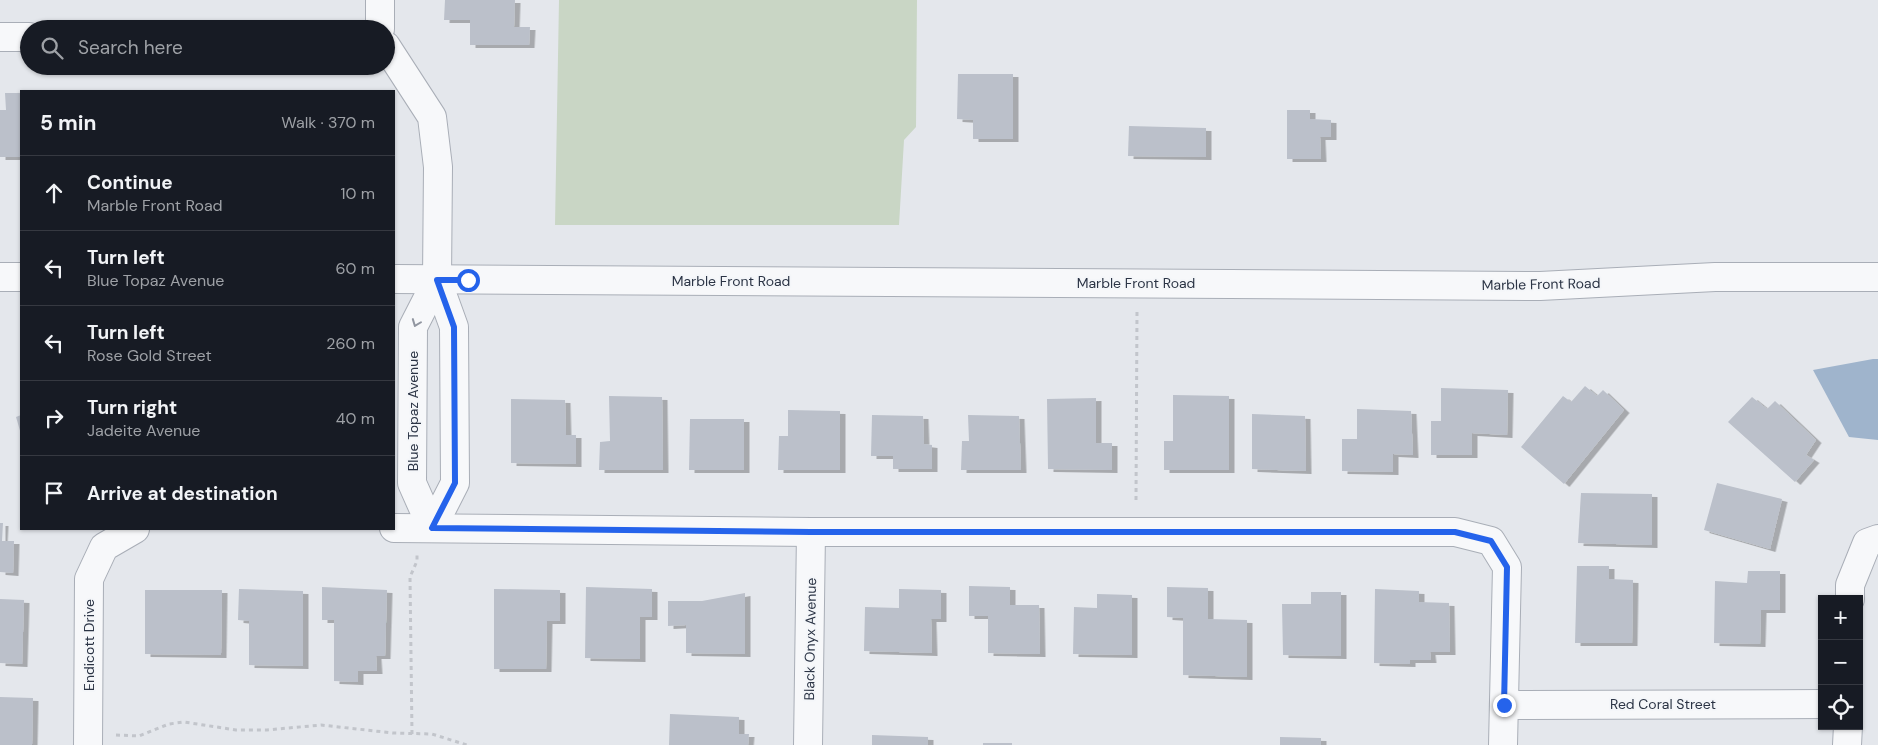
<!DOCTYPE html>
<html lang="en">
<head>
<meta charset="utf-8">
<style>
	:root { --surface:#171b24; --page:#20242c; --text:#f1f3f6; --muted:#9ea1a6; --line:#363941 }
	body { margin:0; font-family:"DM Sans",sans-serif; background:var(--page); color:var(--text) }
	.controls { position:absolute; right:15px; bottom:15px; display:grid; overflow:hidden; border-radius:0px; box-shadow:0 1px 4px #0004 }
	.controls button { width:45px; height:45px; display:grid; place-items:center; padding:0; border:0; border-bottom:1px solid var(--line); background:var(--surface); color:var(--text); font:25px sans-serif }
	.stop { position:absolute; width:15px; height:15px; margin:-11px; border:4px solid #2563eb; border-radius:50%; background:#fff }
	.stop.end { background:#2563eb; border-color:#fff; box-shadow:0 1px 5px #0008 }
	.list { margin:0; padding:0; list-style:none }
	h2 { display:flex; justify-content:space-between; align-items:center; height:65px; margin:0; padding:0 20px; font-size:21px }
	h2 small { font-size:16px; font-weight:400; color:var(--muted) }
	.list li { display:grid; grid-template-columns:32px 1fr auto; gap:15px; align-items:center; box-sizing:border-box; height:75px; padding:0 20px; border-top:1px solid var(--line) }
	.list b { display:block; font-size:19px; white-space:nowrap }
	.list p { margin:0; font-size:16px; white-space:nowrap; color:var(--muted) }
	.list em { font-size:16px; font-style:normal; color:var(--muted) }
	.icon { flex:none; width:28px; height:28px; fill:none; stroke:currentColor; stroke-width:2; stroke-linecap:round; stroke-linejoin:round }
	.map { position:relative; flex:none; width:1878px; height:745px; overflow:hidden }
	.search { position:absolute; background:var(--surface); box-shadow:0 1px 4px #0004; left:20px; top:20px; width:375px; height:55px; display:flex; align-items:center; gap:12px; box-sizing:border-box; padding:0 18px; border-radius:28px; color:var(--muted); font-size:19px }
	.panel { position:absolute; background:var(--surface); box-shadow:0 1px 4px #0004; left:20px; top:90px; width:375px; height:440px; border-radius:0px }
	.map>svg:first-child { display:block }
	.green { fill:#c9d6c5 }
	.water { fill:#9fb4cc }
	.building { fill:#bbc0ca; filter:url(#shadow) }
	.lines { fill:none; stroke-linecap:round; stroke-linejoin:round }
	.minor-casing { stroke:#a9aeb7; stroke-width:30 }
	.path { stroke:#c2c5cb; stroke-width:3; stroke-dasharray:4 4; stroke-linecap:butt }
	.minor { stroke:#f7f8fa; stroke-width:28 }
	.oneway { stroke:#9196a0 }
	.route { stroke:#2563eb; stroke-width:6 }
	.labels { text-anchor:middle; stroke-width:4; stroke-linejoin:round; paint-order:stroke }
	.street-label { font-size:14px; fill:#2b3445; stroke:#f4f6f9 }
</style>
</head>
<body>
<div class="map">
<svg width="1878" height="745" viewBox="0 0 1878 745">
	<defs>
		<filter id="shadow"><feDropShadow dx="5.5" dy="3" stdDeviation="0" flood-color="#0004"/></filter>
	</defs>
	<rect width="100%" height="100%" fill="#e4e7ec"/>
	<path class="green" d="M559,0H917L916,127L904,140L899,225H555Z"/>
	<path class="water" d="M1873,359H1878V440L1849,437L1813,370Z"/>
	<g class="building">
		<path d="M445,0H515L514,27H530L529,45H470V20H444Z"/>
		<path d="M958,74H1013V139H973V120L957,119Z"/>
		<path d="M5,93H21V157H0V110H6Z"/>
		<path d="M1287,110H1310V119L1331,120V137H1320L1321,159H1287Z"/>
		<path d="M1129,126L1206,128V157L1128,156Z"/>
		<path d="M1585,386L1597,396L1603,390L1624,410L1564,484L1521,447L1563,396L1571,402Z"/>
		<path d="M1441,388L1508,390L1507,435L1472,433V455H1431V421H1441Z"/>
		<path d="M1173,395L1229,396V470H1164V441H1173Z"/>
		<path d="M609,396L662,397L663,470H599L600,442L610,441Z"/>
		<path d="M1752,397L1767,409L1775,401L1816,440L1806,455L1814,460L1795,482L1728,422Z"/>
		<path d="M1096,398V443H1112V470L1048,469L1047,399Z"/>
		<path d="M511,399L565,400L566,435H576V464L511,463Z"/>
		<path d="M1357,409L1411,411L1413,455L1393,454V472L1342,471V439H1357Z"/>
		<path d="M788,410L840,411V470H778L779,436H788Z"/>
		<path d="M1252,414L1305,416L1306,471L1252,469Z"/>
		<path d="M21,415V434L16,417Z"/>
		<path d="M872,415L923,416L924,444L932,445V469H893V456H871Z"/>
		<path d="M968,415L1019,416L1021,470H961L962,441H969Z"/>
		<path d="M690,419H744V470H689Z"/>
		<path d="M1717,483L1782,499L1770,549L1704,530Z"/>
		<path d="M1581,493L1652,494V545L1578,543Z"/>
		<path d="M0,523H3L2,541H14L13,573L0,572Z"/>
		<path d="M1577,566H1609V579L1633,580L1632,643H1575Z"/>
		<path d="M1748,571H1780V610H1761L1760,644L1714,643L1715,581L1747,583Z"/>
		<path d="M969,586L1010,587V605H1039L1040,654L988,653V616H969Z"/>
		<path d="M322,587L387,590L385,656H376L377,671H358V682L334,681V620H322Z"/>
		<path d="M586,587L652,589V617H640V659L585,658Z"/>
		<path d="M1167,587L1208,588V619L1247,620V677L1183,675V618L1167,617Z"/>
		<path d="M239,589L303,591V666L249,665V621L238,620Z"/>
		<path d="M494,589L560,590V621H547L546,669H494Z"/>
		<path d="M899,589L941,590V619H931L932,653L864,651L865,607L899,608Z"/>
		<path d="M1375,589L1419,591V602L1449,603L1450,652H1430L1431,660H1410V664L1374,663Z"/>
		<path d="M145,590H222L221,655L145,654Z"/>
		<path d="M1311,592H1341V656L1283,655L1282,604H1311Z"/>
		<path d="M745,593V654L686,653V625L668,626V601H702Z"/>
		<path d="M1097,594L1132,595V655L1073,654L1074,607L1097,608Z"/>
		<path d="M0,599L24,600L22,664L0,663Z"/>
		<path d="M0,697L33,698L32,745H0Z"/>
		<path d="M670,714L739,717V734H749L748,745H669Z"/>
		<path d="M872,735L928,737V745H872Z"/>
		<path d="M1280,737L1321,738V745H1280Z"/>
		<rect x="983" y="743" width="29" height="2"/>
	</g>
	<g class="lines">
		<g class="minor-casing">
			<g id="minor">
				<path d="M380,29V0"/>
				<path d="M0,37H29"/>
				<path d="M386,46L432,117L438,167L437,280L454,327L455,483L432,528"/>
				<path d="M0,277H21"/>
				<path d="M394,279L1540,286L1715,277H1878"/>
				<path d="M394,528L811,532H1455L1491,541L1507,567L1503,745"/>
				<path d="M432,528L412,483L413,327L437,280"/>
				<path d="M1850,599V585L1867,543L1878,539"/>
				<path d="M1504,705L1822,704"/>
				<path d="M88,745L89,579L104,547L135,529"/>
				<path d="M808,745L811,532"/>
				<path d="M1847,745L1848,726"/>
			</g>
		</g>
		<g class="path">
			<path d="M1136,500L1137,310"/>
			<path d="M412,734L410,577L417,561V555"/>
			<path d="M116,735L139,736L169,724L184,722L236,730H267L321,725L393,733L432,734L467,745"/>
		</g>
		<use href="#minor" class="minor"/>
	</g>
	<defs><path id="oneway-chevron" d="M-2-3.5L2.5 0L-2 3.5" fill="none" stroke-width="1.6" stroke-linecap="round" stroke-linejoin="round" transform="scale(1.25)"/></defs>
	<use class="oneway" href="#oneway-chevron" transform="translate(416 323) rotate(111)"/>
	<g class="lines">
		<path class="route" d="M468,280H437L454,327L455,483L432,528L811,532H1455L1491,541L1507,567L1504,705"/>
	</g>
	<g class="labels">
		<g class="street-label">
			<text x="731" y="286">Marble Front Road</text>
			<text x="1136" y="288">Marble Front Road</text>
			<text transform="translate(1541 284) rotate(-1)" y="5">Marble Front Road</text>
			<text transform="translate(413 411) rotate(-90)" y="5">Blue Topaz Avenue</text>
			<text transform="translate(810 639) rotate(-89)" y="5">Black Onyx Avenue</text>
			<text transform="translate(89 645) rotate(-90)" y="5">Endicott Drive</text>
			<text x="1663" y="709">Red Coral Street</text>
		</g>
	</g>
</svg>
<div class="controls">
<button>+</button>
<button>−</button>
<button><svg class="icon" aria-label="locate" viewBox="0 0 24 24"><circle cx="12" cy="12" r="6"/><path d="M12 2v4M12 18v4M2 12h4M18 12h4"/></svg></button>
</div>
<div class="stop" style="left:468px;top:280px"></div>
<div class="stop end" style="left:1504px;top:705px"></div>
<div class="search"><svg class="icon" aria-label="search" viewBox="0 0 24 24"><circle cx="10" cy="10" r="6"/><path d="M15 15l6 6"/></svg>Search here</div>
<section class="panel">
<h2>5 min<small>Walk · 370 m</small></h2>
<ul class="list">
<li><svg class="icon" aria-label="ahead" viewBox="0 0 24 24"><path d="M12 20V5M6 11l6-6 6 6"/></svg><div><b>Continue</b><p>Marble Front Road</p></div><em>10 m</em></li>
<li><svg class="icon" aria-label="left" viewBox="0 0 24 24"><path d="M17 20v-9H6M10 6l-5 5 5 5"/></svg><div><b>Turn left</b><p>Blue Topaz Avenue</p></div><em>60 m</em></li>
<li><svg class="icon" aria-label="left" viewBox="0 0 24 24"><path d="M17 20v-9H6M10 6l-5 5 5 5"/></svg><div><b>Turn left</b><p>Rose Gold Street</p></div><em>260 m</em></li>
<li><svg class="icon" aria-label="right" viewBox="0 0 24 24"><path d="M7 20v-9h11M14 6l5 5-5 5"/></svg><div><b>Turn right</b><p>Jadeite Avenue</p></div><em>40 m</em></li>
<li><svg class="icon" aria-label="arrive" viewBox="0 0 24 24"><path d="M6 21V4h12l-3 4 3 4H6"/></svg><div><b>Arrive at destination</b></div></li>
</ul>
</section>
</div>
</body>
</html>
